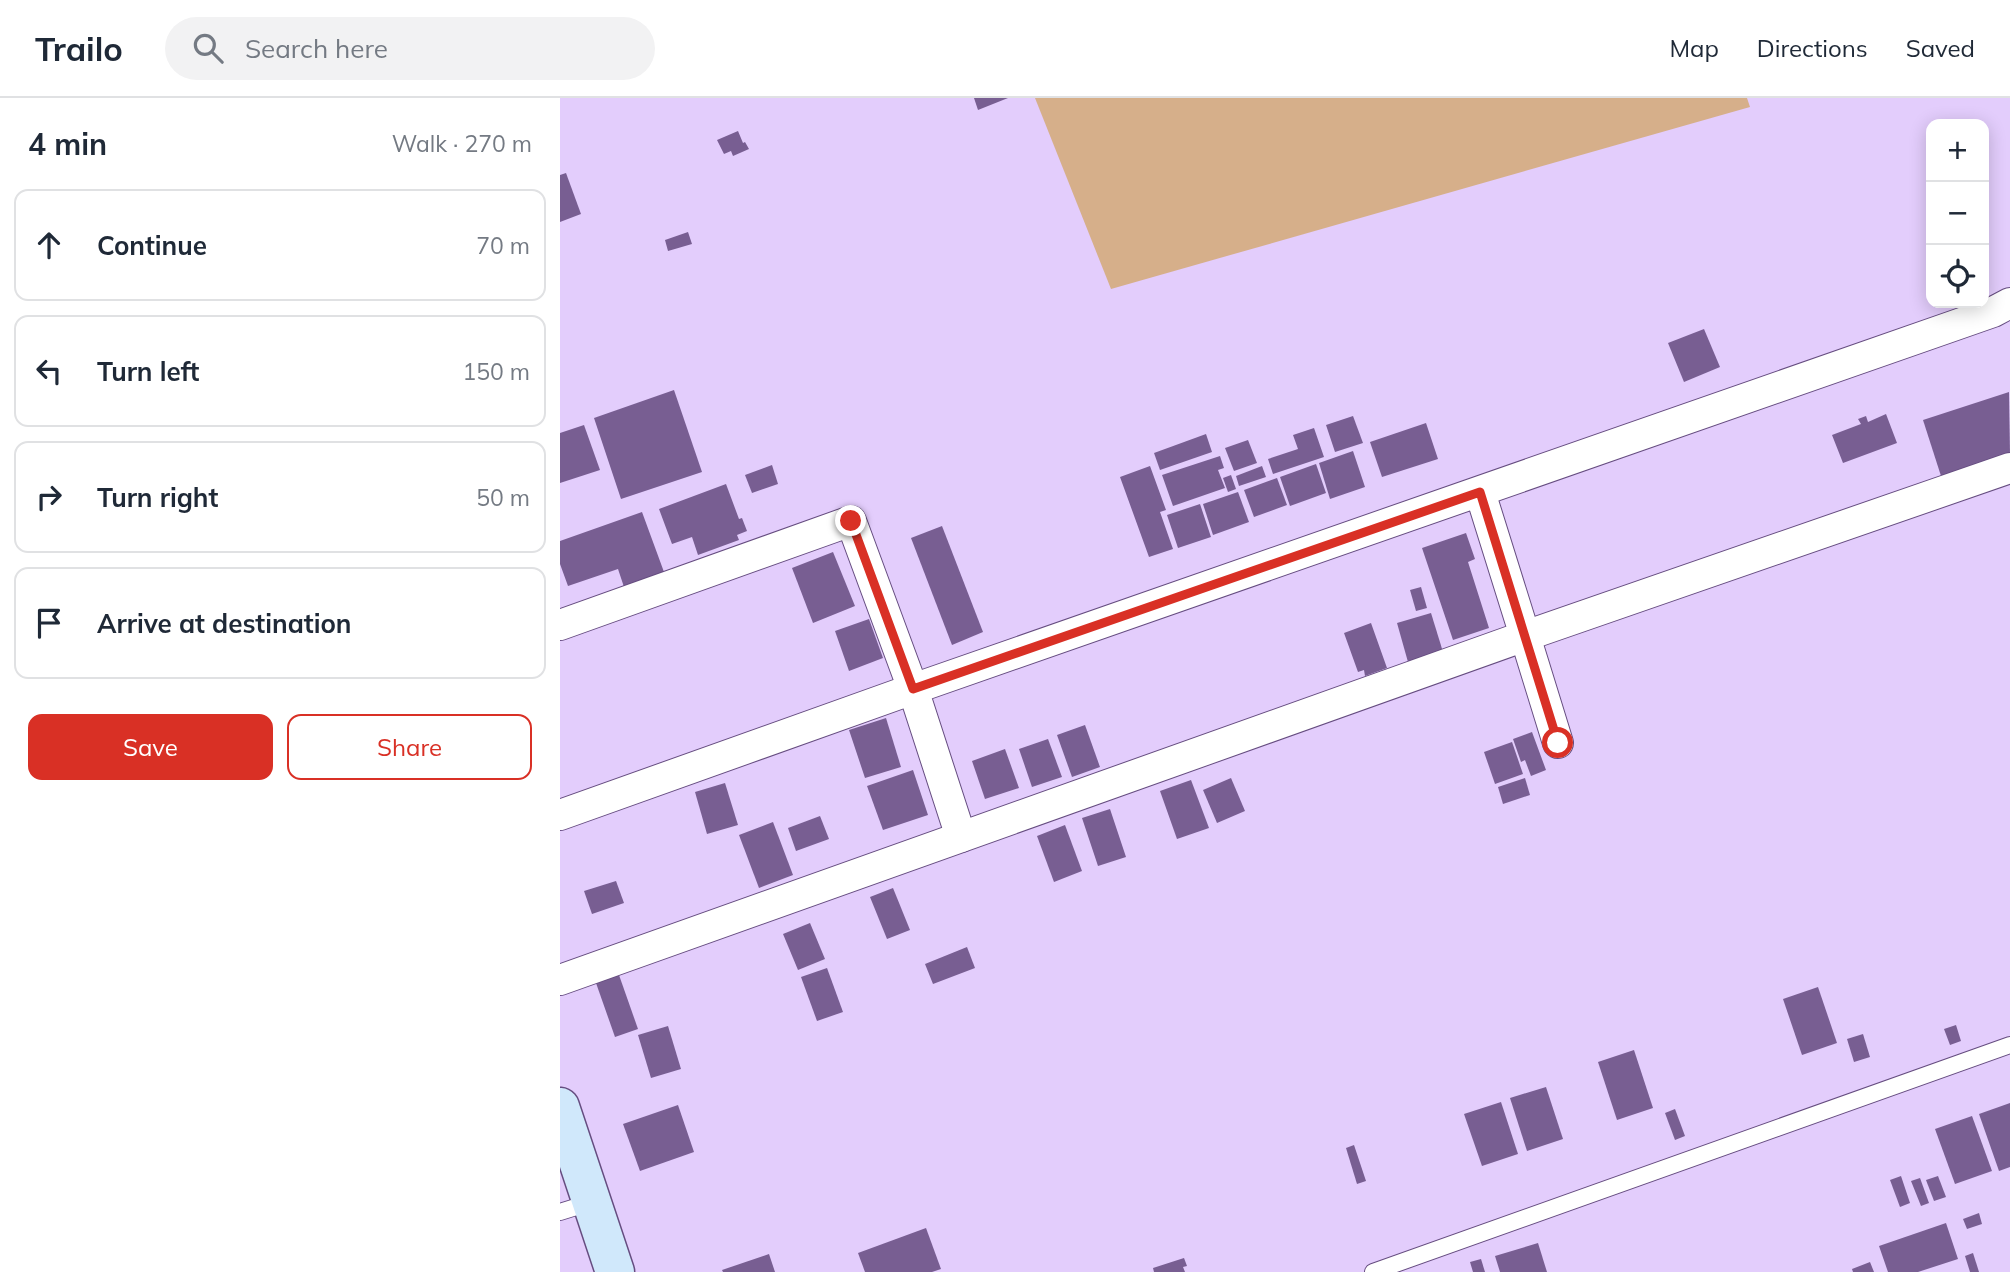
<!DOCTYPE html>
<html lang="en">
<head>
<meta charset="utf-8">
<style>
	:root { --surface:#fff; --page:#f2f2f3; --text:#1f2937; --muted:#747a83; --line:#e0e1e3; --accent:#d93025 }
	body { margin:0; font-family:Mulish,sans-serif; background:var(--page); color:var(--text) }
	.controls { position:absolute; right:21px; top:21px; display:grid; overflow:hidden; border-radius:14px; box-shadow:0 4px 18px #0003 }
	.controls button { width:63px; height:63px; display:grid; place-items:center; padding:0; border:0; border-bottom:2px solid var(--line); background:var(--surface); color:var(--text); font:35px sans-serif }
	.stop { position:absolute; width:21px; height:21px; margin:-16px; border:5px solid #d93025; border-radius:50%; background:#fff }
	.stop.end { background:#d93025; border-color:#fff; box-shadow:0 2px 7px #0008 }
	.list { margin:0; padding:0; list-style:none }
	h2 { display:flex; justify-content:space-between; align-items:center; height:91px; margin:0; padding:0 28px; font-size:30px }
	h2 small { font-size:23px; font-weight:400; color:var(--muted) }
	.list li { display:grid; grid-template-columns:46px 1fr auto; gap:21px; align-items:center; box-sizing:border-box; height:112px; margin:0 14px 14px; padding:0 14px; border:2px solid var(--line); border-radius:14px }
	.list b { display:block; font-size:26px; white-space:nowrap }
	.list em { font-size:23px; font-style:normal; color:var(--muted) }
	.actions { display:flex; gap:14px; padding:21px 28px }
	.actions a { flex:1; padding:16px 0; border:2px solid var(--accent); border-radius:14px; text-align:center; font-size:24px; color:var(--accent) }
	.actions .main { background:var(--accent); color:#fff }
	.icon { flex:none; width:38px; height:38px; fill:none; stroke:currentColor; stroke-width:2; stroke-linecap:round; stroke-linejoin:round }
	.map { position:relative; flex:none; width:1450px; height:1174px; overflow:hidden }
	header { display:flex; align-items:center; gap:42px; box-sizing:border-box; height:98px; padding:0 35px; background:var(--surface); border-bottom:2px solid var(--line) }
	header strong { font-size:33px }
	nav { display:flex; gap:38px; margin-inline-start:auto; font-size:24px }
	.search { width:490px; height:63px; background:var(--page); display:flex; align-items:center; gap:18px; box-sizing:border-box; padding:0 24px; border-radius:38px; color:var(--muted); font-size:26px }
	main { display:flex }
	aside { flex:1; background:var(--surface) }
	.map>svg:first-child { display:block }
	.green { fill:#d6af8a }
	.building { fill:#785e92 }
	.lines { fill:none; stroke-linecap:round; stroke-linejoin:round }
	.service-casing { stroke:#664d80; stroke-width:18 }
	.minor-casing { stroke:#664d80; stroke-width:32 }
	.secondary-casing { stroke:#664d80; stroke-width:41 }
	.service { stroke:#fff; stroke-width:16 }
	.minor { stroke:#fff; stroke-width:30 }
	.secondary { stroke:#d0e8fb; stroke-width:38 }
	.route { stroke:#d93025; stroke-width:9 }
</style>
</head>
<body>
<header>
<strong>Trailo</strong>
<div class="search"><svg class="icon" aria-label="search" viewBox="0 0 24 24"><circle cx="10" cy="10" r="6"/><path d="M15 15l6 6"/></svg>Search here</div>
<nav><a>Map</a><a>Directions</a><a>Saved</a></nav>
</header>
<main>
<aside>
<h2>4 min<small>Walk · 270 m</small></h2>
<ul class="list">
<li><svg class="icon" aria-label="ahead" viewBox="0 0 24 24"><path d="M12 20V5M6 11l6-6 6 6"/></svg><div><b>Continue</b></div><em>70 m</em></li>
<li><svg class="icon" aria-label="left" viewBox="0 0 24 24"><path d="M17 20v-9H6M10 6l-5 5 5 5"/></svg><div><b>Turn left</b></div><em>150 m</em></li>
<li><svg class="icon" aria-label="right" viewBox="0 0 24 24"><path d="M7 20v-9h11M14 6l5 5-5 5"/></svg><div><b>Turn right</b></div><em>50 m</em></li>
<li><svg class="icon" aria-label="arrive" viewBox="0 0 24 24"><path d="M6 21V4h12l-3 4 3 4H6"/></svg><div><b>Arrive at destination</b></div></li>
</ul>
<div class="actions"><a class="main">Save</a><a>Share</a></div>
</aside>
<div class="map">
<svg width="1450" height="1174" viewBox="0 0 1450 1174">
	<rect width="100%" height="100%" fill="#e3cdfc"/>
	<path class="green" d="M475,0H1187L1190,9L551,191Z"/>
	<g class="building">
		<path d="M414,0H448L418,12Z"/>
		<path d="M178,33L183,45L185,44L189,51L173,58L171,53L164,56L157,42Z"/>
		<path d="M6,75L21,116L0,124V77Z"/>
		<path d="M128,134L132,146L108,153L105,142Z"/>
		<path d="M1144,231L1160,269L1124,284L1108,245Z"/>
		<path d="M114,292L142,374L61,401L34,320Z"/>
		<path d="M1449,294L1450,356L1381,378L1363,322Z"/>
		<path d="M1326,316L1337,345L1283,365L1272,337L1301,326L1298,321L1306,318L1308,324Z"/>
		<path d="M793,318L803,345L775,354L766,327Z"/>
		<path d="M866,325L878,361L822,379L810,344Z"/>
		<path d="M24,327L40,372L0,385V335Z"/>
		<path d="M754,330L764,359L713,376L708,361L738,351L733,337Z"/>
		<path d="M646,336L652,354L600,372L594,355Z"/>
		<path d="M688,342L697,365L674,373L665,350Z"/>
		<path d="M793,353L805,389L770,401L759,365Z"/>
		<path d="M660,358L664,370L658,372L665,390L613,408L602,377Z"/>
		<path d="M756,366L766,395L730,408L720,379Z"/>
		<path d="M212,367L218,386L192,395L185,377Z"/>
		<path d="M590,368L606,412L600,414L613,451L589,459L560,379Z"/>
		<path d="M702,368L706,379L679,388L676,378Z"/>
		<path d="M671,377L676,391L668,394L663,380Z"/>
		<path d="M717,380L727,407L694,419L684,392Z"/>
		<path d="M166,386L179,421L182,420L187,433L177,437L179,442L138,457L132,439L112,446L99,411Z"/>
		<path d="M678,394L689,424L653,437L643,406Z"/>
		<path d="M640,406L651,439L618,450L607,417Z"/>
		<path d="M82,414L104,474L64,489L58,471L8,488L0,466V443Z"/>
		<path d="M382,428L423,534L392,547L351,440Z"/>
		<path d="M906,435L915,461L908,464L929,530L893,542L862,450Z"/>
		<path d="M273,454L295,508L253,525L232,470Z"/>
		<path d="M861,489L867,510L856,513L850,492Z"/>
		<path d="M871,515L883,554L848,564L837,525Z"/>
		<path d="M309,521L323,560L289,573L275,533Z"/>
		<path d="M811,525L827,570L805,578L804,572L798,574L784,535Z"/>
		<path d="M326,620L341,669L305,680L289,632Z"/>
		<path d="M525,627L540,669L512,679L497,637Z"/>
		<path d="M972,634L986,672L971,678L965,662L961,664L953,641Z"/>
		<path d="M488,641L502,679L472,689L459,651Z"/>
		<path d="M952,644L963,676L935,686L924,654Z"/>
		<path d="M445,651L459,690L425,701L412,663Z"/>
		<path d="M353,672L368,717L323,732L307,688Z"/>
		<path d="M671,680L685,713L657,725L643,692Z"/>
		<path d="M965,680L970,697L943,706L938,689Z"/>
		<path d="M631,682L649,730L617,741L600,693Z"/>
		<path d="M165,685L178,727L147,736L135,694Z"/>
		<path d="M550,711L566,759L538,768L522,720Z"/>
		<path d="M260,718L269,741L236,753L228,730Z"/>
		<path d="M213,724L233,777L199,790L179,737Z"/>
		<path d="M505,727L522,773L494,784L477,738Z"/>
		<path d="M56,783L64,805L32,816L24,793Z"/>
		<path d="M333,790L350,832L327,841L310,799Z"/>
		<path d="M250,825L265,861L238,872L223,836Z"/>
		<path d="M407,849L415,870L373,886L365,866Z"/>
		<path d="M267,870L283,914L257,923L241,879Z"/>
		<path d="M59,877L78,931L55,939L36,885Z"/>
		<path d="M1258,889L1277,945L1242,957L1223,901Z"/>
		<path d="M1396,927L1401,943L1390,947L1384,931Z"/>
		<path d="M108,928L121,971L91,980L78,937Z"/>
		<path d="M1303,936L1310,959L1294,964L1287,941Z"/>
		<path d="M1074,952L1093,1010L1057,1022L1038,964Z"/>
		<path d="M986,989L1003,1041L967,1053L950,1000Z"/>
		<path d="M941,1004L958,1056L922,1068L904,1016Z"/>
		<path d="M1450,1005V1069L1439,1073L1419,1016Z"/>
		<path d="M118,1007L134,1054L80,1073L63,1026Z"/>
		<path d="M1115,1011L1125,1038L1115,1042L1105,1015Z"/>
		<path d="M1412,1018L1432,1073L1395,1086L1375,1031Z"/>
		<path d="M794,1047L806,1083L797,1086L786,1050Z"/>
		<path d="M1341,1078L1350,1105L1340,1109L1330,1082Z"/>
		<path d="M1378,1078L1386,1099L1374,1103L1366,1082Z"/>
		<path d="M1360,1080L1369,1105L1361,1108L1351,1083Z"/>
		<path d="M1419,1115L1422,1126L1407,1131L1403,1121Z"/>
		<path d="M1386,1125L1398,1161L1358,1174H1328L1319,1148Z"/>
		<path d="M366,1130L381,1171L372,1174H305L298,1155Z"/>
		<path d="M978,1145L987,1174H940L935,1158Z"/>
		<path d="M1413,1155L1419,1174H1410L1405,1158Z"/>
		<path d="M209,1156L215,1174H163L162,1172Z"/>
		<path d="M624,1160L627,1168L623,1169L625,1174H594L593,1170Z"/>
		<path d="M921,1161L925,1174H913L910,1164Z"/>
		<path d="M1310,1164L1314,1174H1293L1292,1171Z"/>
	</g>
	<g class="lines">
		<g class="service-casing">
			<g id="service">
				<path d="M0,1114L32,1104"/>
				<path d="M813,1174L1450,947"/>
			</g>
		</g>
		<g class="minor-casing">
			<g id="minor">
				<path d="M0,527L291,423L353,591L401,739"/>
				<path d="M998,645L965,538L1450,370"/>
				<path d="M0,717L353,591L1433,214L1450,205"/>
				<path d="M0,882L965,538L920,394"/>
			</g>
		</g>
		<g class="secondary-casing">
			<path id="secondary" d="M0,1009L55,1174"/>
		</g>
		<use href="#service" class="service"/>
		<use href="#minor" class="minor"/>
		<use href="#secondary" class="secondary"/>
	</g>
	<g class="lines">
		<path class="route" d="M291,423L353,591L920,394L998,645"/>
	</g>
</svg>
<div class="controls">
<button>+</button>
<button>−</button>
<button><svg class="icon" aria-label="locate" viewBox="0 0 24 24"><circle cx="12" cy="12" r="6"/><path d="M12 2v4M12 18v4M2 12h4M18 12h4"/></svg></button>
</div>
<div class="stop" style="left:998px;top:645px"></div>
<div class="stop end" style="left:291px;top:423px"></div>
</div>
</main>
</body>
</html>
